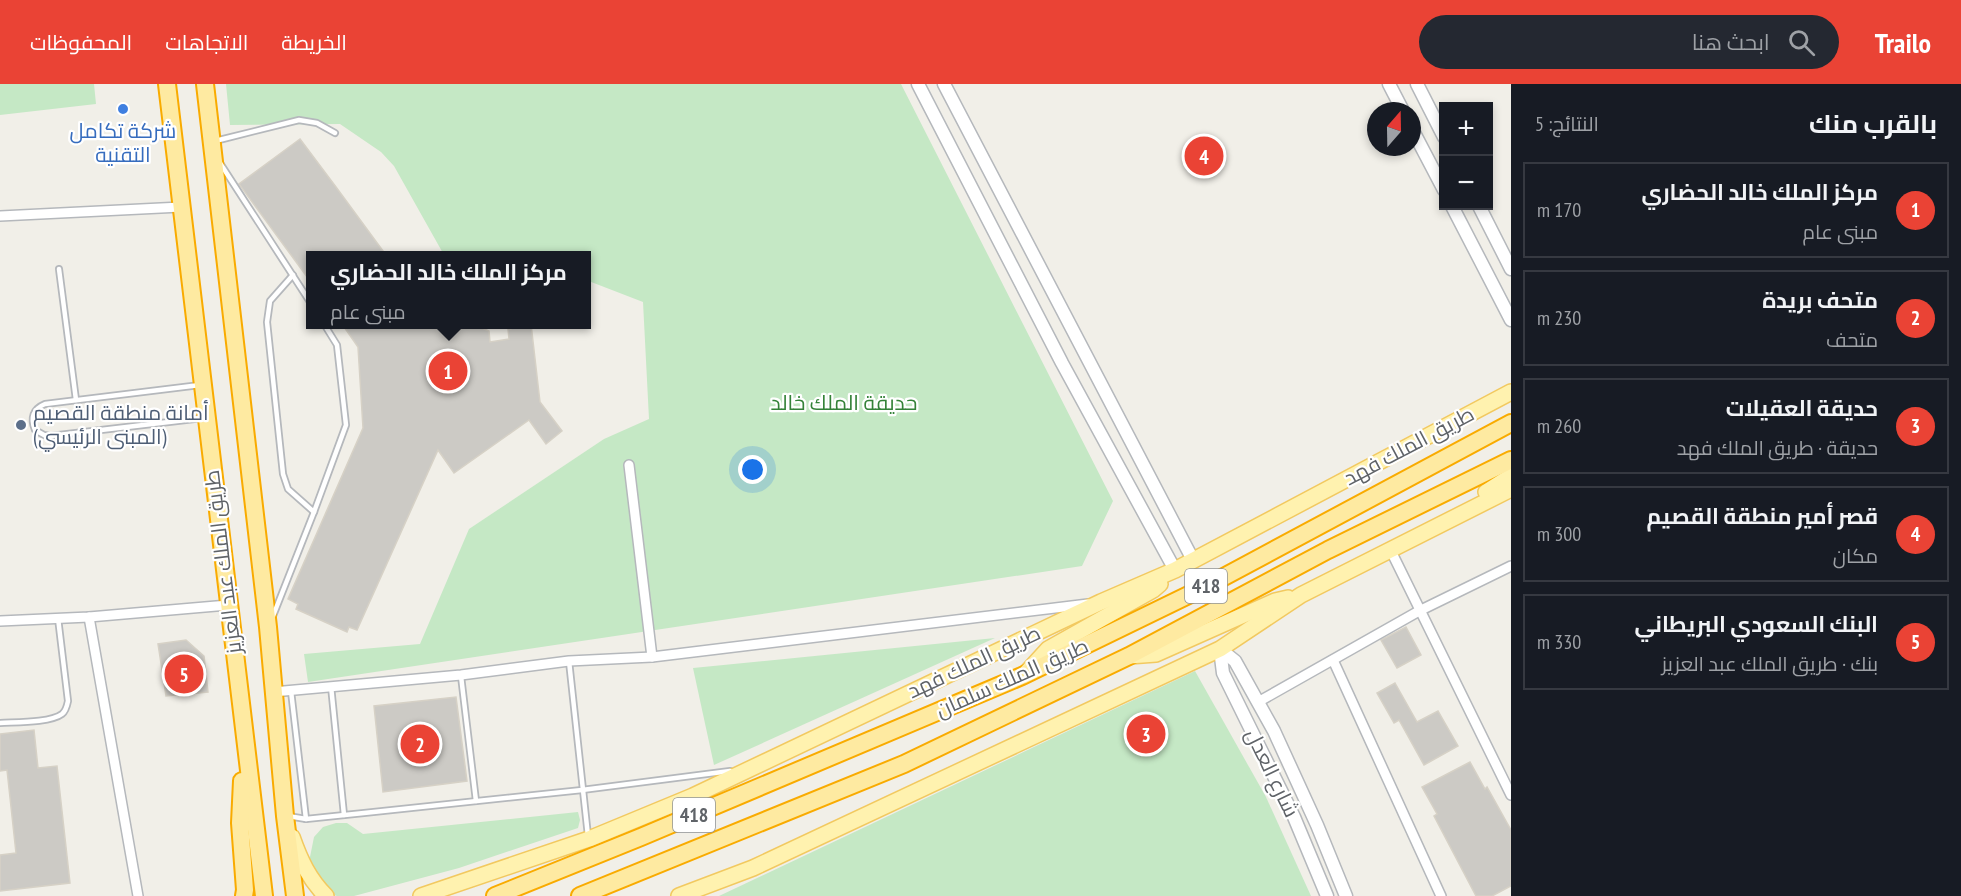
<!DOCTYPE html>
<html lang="ar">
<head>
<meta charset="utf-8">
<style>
	:root { --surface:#171b24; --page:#242831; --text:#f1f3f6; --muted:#9ea1a6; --line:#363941; --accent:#ea4335 }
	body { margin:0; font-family:"PT Sans Narrow",Cairo,sans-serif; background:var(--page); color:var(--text); direction:rtl }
	.controls { position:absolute; right:18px; top:18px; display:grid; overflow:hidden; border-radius:0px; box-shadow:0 3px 9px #0003 }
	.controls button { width:54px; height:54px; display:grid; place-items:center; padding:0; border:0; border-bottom:2px solid var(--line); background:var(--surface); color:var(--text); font:30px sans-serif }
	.compass { position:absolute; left:1367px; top:18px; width:54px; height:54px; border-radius:50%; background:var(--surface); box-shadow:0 3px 9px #0003; rotate:20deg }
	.you { position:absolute; left:753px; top:386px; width:21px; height:21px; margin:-15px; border:4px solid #fff; border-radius:50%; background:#1a73e8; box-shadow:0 0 0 9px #1a73e833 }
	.badge { display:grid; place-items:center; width:39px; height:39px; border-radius:50%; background:var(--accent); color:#fff; font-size:20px; font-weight:700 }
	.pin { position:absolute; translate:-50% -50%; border:3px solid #fff; box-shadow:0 2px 6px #0006 }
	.popup { position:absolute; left:306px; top:167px; width:285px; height:78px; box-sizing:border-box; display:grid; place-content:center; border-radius:0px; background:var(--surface); filter:drop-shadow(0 2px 4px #0005); font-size:20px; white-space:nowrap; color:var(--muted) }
	.popup b { font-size:22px; color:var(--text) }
	.popup::after { content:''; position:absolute; left:50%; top:100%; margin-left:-12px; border:12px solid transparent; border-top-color:var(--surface) }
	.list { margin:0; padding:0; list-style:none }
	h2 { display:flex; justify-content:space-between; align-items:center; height:78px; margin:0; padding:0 24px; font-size:26px }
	h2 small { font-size:20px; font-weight:400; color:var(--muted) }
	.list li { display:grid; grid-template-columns:39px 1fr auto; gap:18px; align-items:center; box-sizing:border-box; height:96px; margin:0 12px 12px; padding:0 12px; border:2px solid var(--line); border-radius:0px }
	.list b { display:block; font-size:22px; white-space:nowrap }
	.list p { margin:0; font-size:20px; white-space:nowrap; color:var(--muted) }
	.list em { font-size:20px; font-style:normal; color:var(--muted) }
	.icon { flex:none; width:33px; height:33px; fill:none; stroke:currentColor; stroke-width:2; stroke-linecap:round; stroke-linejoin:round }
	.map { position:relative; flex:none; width:1511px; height:812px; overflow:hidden; direction:ltr }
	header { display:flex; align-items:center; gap:36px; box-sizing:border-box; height:84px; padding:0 30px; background:var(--accent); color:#fff }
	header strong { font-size:28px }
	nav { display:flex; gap:33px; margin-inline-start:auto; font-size:21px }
	.search { width:420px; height:54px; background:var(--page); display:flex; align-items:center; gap:15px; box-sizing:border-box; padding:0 21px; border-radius:33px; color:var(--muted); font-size:22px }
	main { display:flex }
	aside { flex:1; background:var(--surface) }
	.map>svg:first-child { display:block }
	.green { fill:#c5e8c5 }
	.building { fill:#cccac5; stroke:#d6d1c6; stroke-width:1.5 }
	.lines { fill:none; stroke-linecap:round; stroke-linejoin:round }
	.service-casing { stroke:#b5b8bc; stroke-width:8 }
	.minor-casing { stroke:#b5b8bc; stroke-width:12 }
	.tertiary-casing { stroke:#b5b8bc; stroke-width:15 }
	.primary-casing { stroke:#f2c960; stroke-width:18 }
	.trunk-casing { stroke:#f9ab00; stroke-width:20 }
	.service { stroke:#fff; stroke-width:4.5 }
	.minor { stroke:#fff; stroke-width:9 }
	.tertiary { stroke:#fff; stroke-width:12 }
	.primary { stroke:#fff2af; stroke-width:15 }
	.trunk { stroke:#feeaa1; stroke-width:16 }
	.shop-dot { fill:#3f7fe0; stroke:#fff; stroke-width:2 }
	.service-dot { fill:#5c6f8a; stroke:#fff; stroke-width:2 }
	.labels { text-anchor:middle; stroke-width:4.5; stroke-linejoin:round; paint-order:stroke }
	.shield { fill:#fff; stroke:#8f9295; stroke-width:1.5 }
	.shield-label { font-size:20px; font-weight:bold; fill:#5f6368 }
	.shop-label { font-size:21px; fill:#366cbe; stroke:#fff }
	.park-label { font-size:21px; fill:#348238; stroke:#fff }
	.service-label { font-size:21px; fill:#4e5e75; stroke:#fff; text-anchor:start }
	.street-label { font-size:21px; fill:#5f6368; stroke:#fff }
</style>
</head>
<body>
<header>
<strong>Trailo</strong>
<div class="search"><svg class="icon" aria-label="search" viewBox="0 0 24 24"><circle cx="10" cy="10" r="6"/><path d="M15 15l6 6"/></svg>ابحث هنا</div>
<nav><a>الخريطة</a><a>الاتجاهات</a><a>المحفوظات</a></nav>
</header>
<main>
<aside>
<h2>بالقرب منك<small>النتائج: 5</small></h2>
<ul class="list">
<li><span class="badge">1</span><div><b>مركز الملك خالد الحضاري</b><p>مبنى عام</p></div><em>170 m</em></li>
<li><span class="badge">2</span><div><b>متحف بريدة</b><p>متحف</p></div><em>230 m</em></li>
<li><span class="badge">3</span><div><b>حديقة العقيلات</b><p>حديقة · طريق الملك فهد</p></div><em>260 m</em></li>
<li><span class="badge">4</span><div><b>قصر أمير منطقة القصيم</b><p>مكان</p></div><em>300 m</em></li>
<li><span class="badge">5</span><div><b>البنك السعودي البريطاني</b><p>بنك · طريق الملك عبد العزيز</p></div><em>330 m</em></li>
</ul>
</aside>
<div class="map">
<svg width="1511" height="812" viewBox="0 0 1511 812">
	<rect width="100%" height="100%" fill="#f1efe8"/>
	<g class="green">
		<path d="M0,0H94L96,20L0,31Z"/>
		<path d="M226,0H901L1113,417L1082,482L308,598L304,570L420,560L469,445L604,355L649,335L643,218L586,196V172L444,171L394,82L381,68L340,40L230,41Z"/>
		<path d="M995,554L714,681L693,584Z"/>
		<path d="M1195,587L1266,713L1311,812H719Z"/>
		<path d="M578,728L580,736L578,744L459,784L354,812H337L327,809L309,778L314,753L323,743L336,739H347L363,750Z"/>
	</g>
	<g class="building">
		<path d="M300,55L336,103L386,171H310V197L239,100Z"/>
		<path d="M342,240H483L482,244L489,247L490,258L509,255L508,245H511L512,240H531L540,318L562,347L546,360L529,336L454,389L438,366L357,546L349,543L347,548L296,525L298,520L288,515L363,344L358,263Z"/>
		<path d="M1406,543L1421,571L1397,584L1381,556Z"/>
		<path d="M186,556L204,572L208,608L166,612L158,560Z"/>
		<path d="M1395,599L1417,638L1438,627L1458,662L1424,681L1399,636L1394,639L1377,609Z"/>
		<path d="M456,613L467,697L383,708L374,622Z"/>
		<path d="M34,646L38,684L57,682L70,799L0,807V771L16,769L7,686L0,687V650Z"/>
		<path d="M1470,678L1485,705L1487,703L1511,746V802L1492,812H1476L1434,732L1437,730L1422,703Z"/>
	</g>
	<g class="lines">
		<g class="service-casing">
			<g id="service">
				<path d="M215,57L299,36L317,39L335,49"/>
				<path d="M220,79L310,218"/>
				<path d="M59,185L76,316"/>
				<path d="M293,191L270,217L267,238L283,390L288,405L314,428"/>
				<path d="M200,301L45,320C33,325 30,334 35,346L44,351L50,352L203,334"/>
				<path d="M273,532L314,428L346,341L337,261L324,240"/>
				<path d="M569,577L588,752"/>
				<path d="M461,592L476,717"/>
				<path d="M331,602L344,731"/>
				<path d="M291,607L306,735"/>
				<path d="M0,639C15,638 50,639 62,630C66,627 67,622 68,617L58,534"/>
				<path d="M288,732L306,735L364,729L582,706L730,687"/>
			</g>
		</g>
		<g class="minor-casing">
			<g id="minor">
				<path d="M0,132L181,123"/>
				<path d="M629,381L652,573"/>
				<path d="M1391,467L1511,711"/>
				<path d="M89,533L138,812"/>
				<path d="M0,537L89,533L228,521"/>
				<path d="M1333,576L1441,812"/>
				<path d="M273,608L461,591L569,577L652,573L1088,520"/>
				<path d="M1258,618L1419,527L1511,482"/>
			</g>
		</g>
		<g class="tertiary-casing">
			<g id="tertiary">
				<path d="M918,0L1062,279L1175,486"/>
				<path d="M944,0L1193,476"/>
				<path d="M1389,0L1403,27"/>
				<path d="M1417,0L1444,53"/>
				<path d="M1412,45L1444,106"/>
				<path d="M1452,122L1511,236"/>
				<path d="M1479,122L1511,185"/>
				<path d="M1220,565L1235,577L1274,647L1317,741L1346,812"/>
				<path d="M1220,565L1223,589L1294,733L1327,812"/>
			</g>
		</g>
		<g class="primary-casing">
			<g id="primary">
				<path d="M1486,408L1511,392"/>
				<path d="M1129,572L1156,570L1275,517L1288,514"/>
				<path d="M1026,589L1048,565L1153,506L1160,500"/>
				<path d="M292,753C300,776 309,795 326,812"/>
				<path d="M421,812L589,755L693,712L1101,518L1175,486L1511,308"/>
				<path d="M679,812L753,784L1220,565L1301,511L1511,405"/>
			</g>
		</g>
		<g class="trunk-casing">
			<g id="trunk">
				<path d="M167,0L264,812"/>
				<path d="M205,0L268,543L285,732L295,812"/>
				<path d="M242,697L240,739L245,806L244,812"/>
				<path d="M495,812L641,753L1022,592L1205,503L1511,339"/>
				<path d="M580,812L904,680L1129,572L1328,466L1511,376"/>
			</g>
		</g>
		<use href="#service" class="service"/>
		<use href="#minor" class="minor"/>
		<use href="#tertiary" class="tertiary"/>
		<use href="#primary" class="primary"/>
		<use href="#trunk" class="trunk"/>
	</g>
	<circle class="shop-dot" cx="123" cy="25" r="6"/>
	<circle class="service-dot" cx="21" cy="341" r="6"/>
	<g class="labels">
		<g class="shield">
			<rect x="1185" y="485" width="42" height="34" rx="4.5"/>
			<rect x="673" y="714" width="42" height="34" rx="4.5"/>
		</g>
		<g class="shield-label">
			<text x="1206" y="509">418</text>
			<text x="694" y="738">418</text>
		</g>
		<g class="shop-label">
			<text x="123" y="54">شركة تكامل<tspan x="123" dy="24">التقنية</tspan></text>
		</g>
		<g class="park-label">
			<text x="844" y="326">حديقة الملك خالد</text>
		</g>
		<g class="service-label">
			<text x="33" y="336">أمانة منطقة القصيم<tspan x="33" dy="24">(المبنى الرئيسي)</tspan></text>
		</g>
		<g class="street-label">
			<text transform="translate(1409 362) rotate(-28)" y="7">طريق الملك فهد</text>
			<text transform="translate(223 478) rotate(-97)" y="7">طريق الملك عبد العزيز</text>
			<text transform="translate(974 578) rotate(-25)" y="7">طريق الملك فهد</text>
			<text transform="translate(1012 594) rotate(-24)" y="7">طريق الملك سلمان</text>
			<text transform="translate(1272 689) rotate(64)" y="7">شارع العدل</text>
		</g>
	</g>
</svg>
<div class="controls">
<button>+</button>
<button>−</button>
</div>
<svg class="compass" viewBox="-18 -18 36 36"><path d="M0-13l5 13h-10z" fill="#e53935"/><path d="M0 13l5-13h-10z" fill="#9ea1a6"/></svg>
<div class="you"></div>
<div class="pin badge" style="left:448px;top:287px">1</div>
<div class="popup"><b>مركز الملك خالد الحضاري</b>مبنى عام</div>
<div class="pin badge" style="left:420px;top:660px">2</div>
<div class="pin badge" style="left:1146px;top:650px">3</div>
<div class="pin badge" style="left:1204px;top:72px">4</div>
<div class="pin badge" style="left:184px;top:590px">5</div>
</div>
</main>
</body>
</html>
